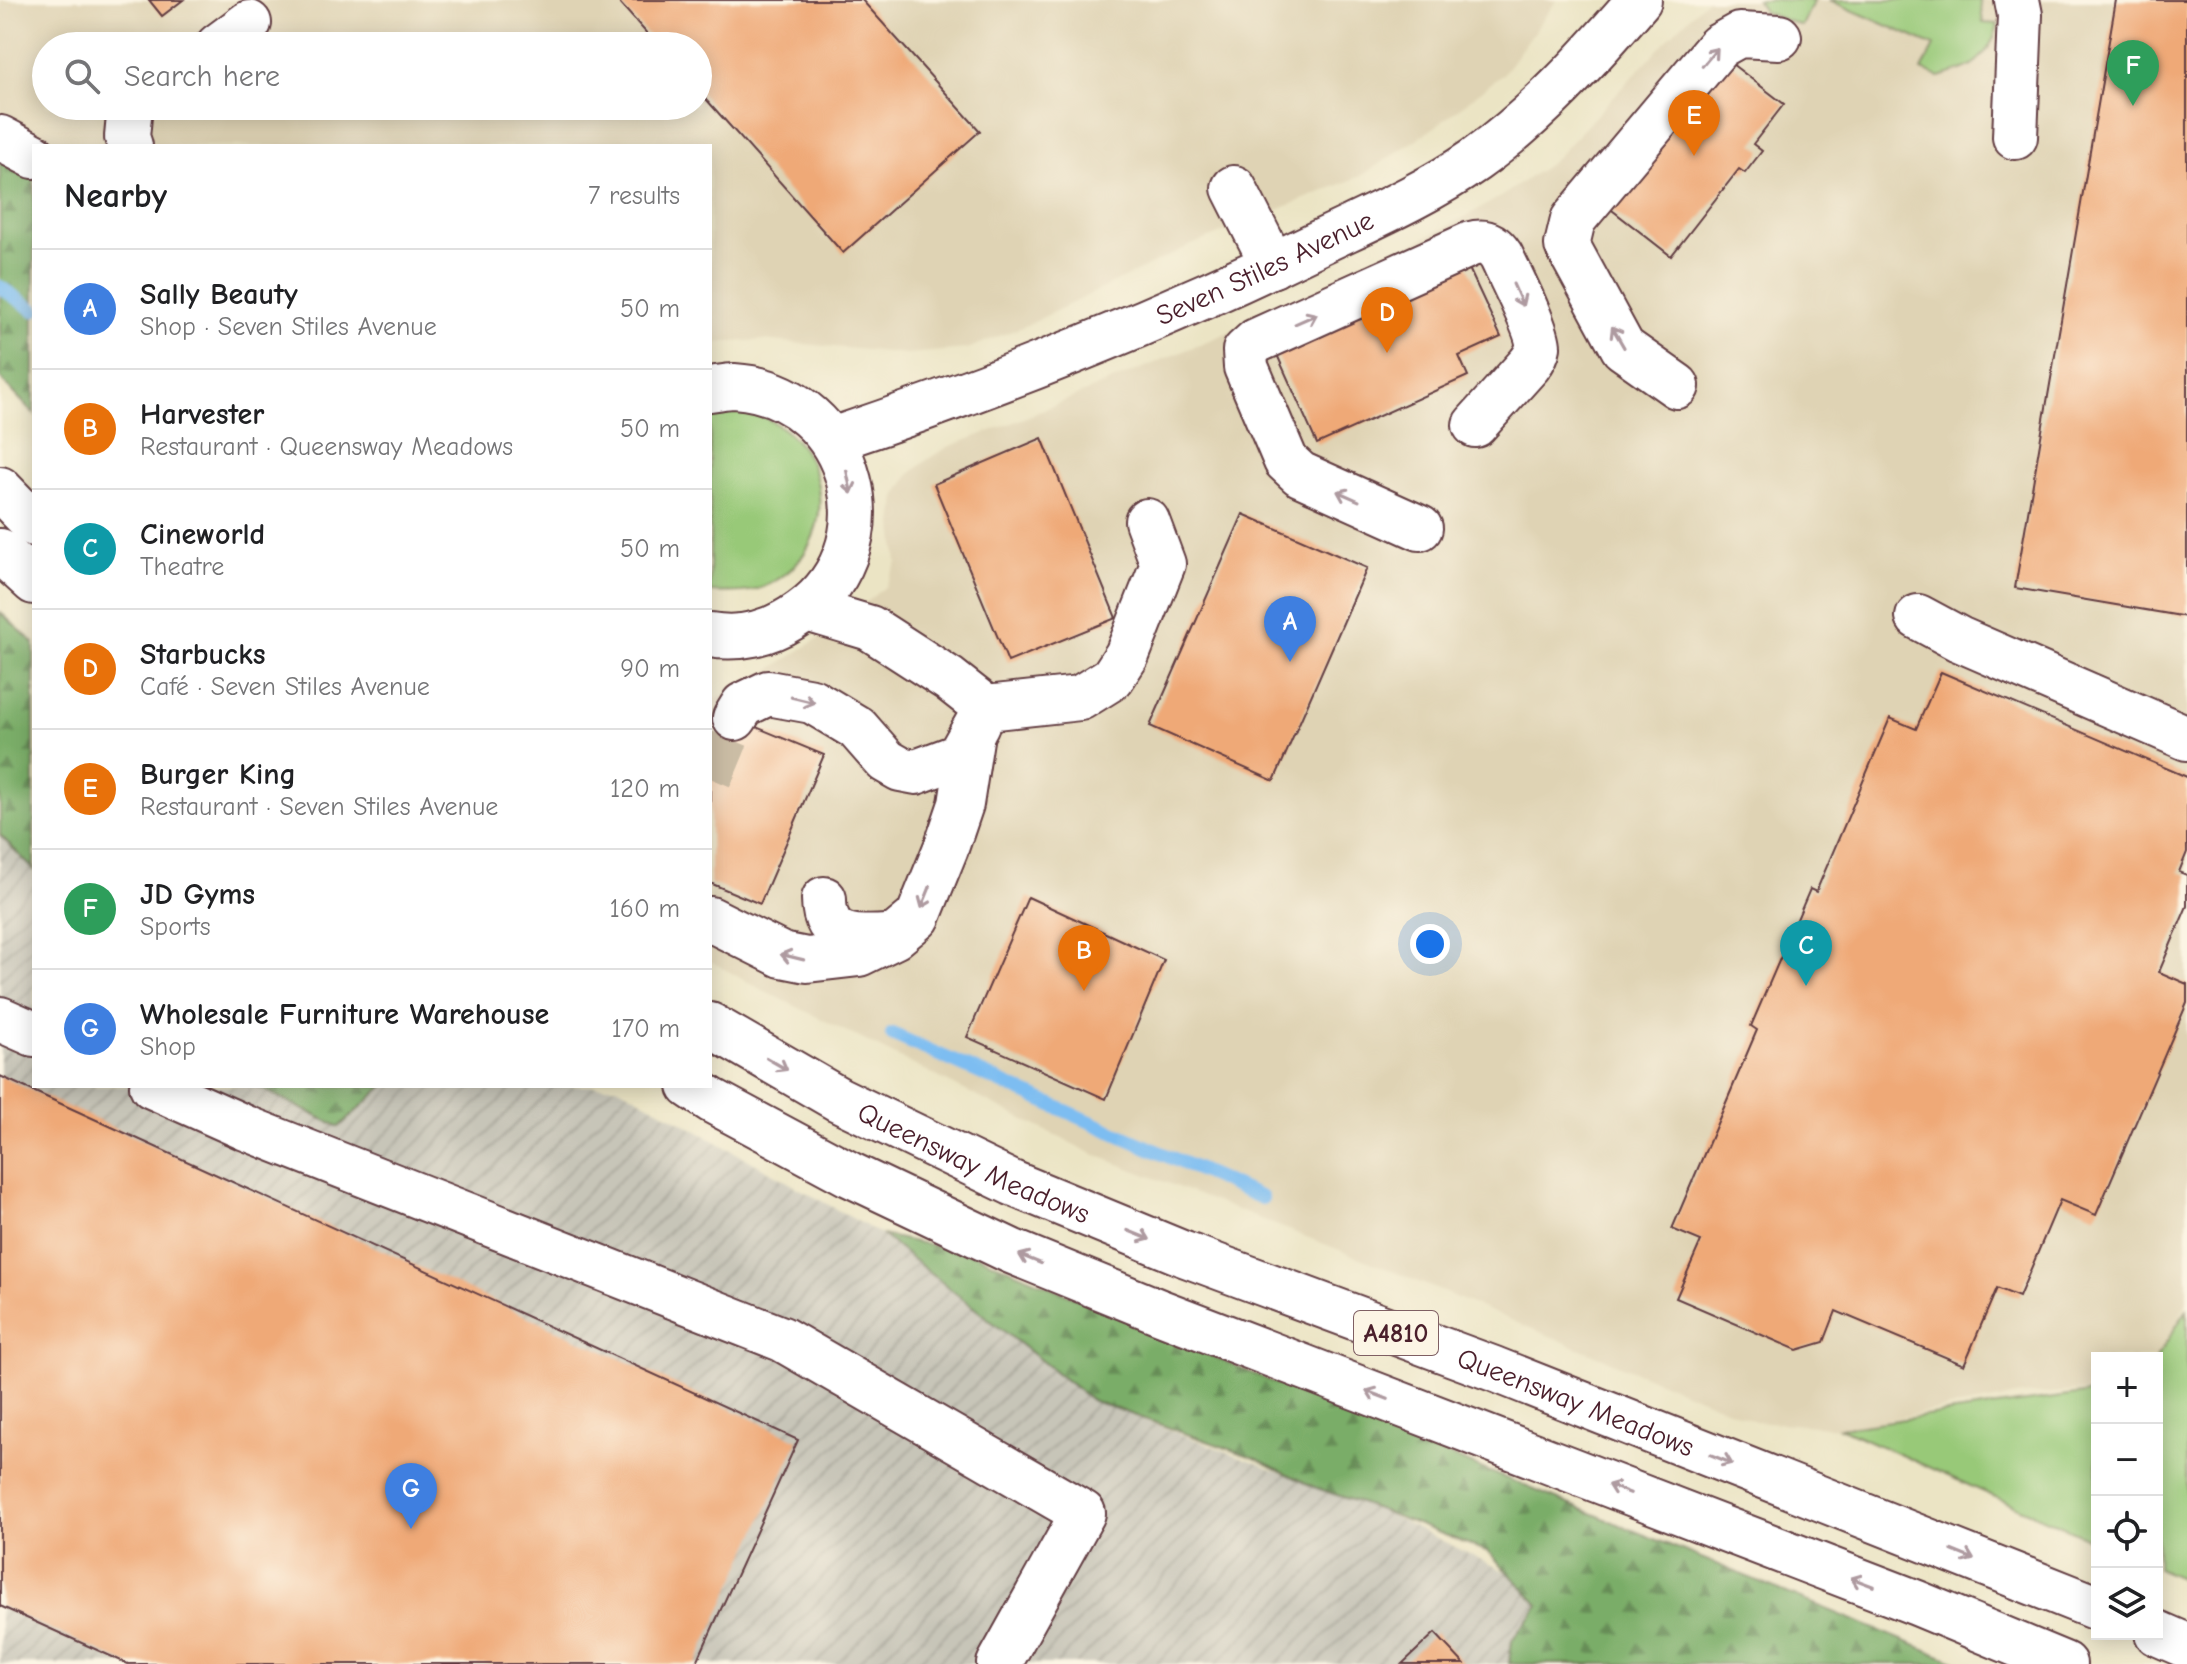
<!DOCTYPE html>
<html lang="en">
<head>
<meta charset="utf-8">
<style>
	:root { --surface:#fff; --page:#f2f2f2; --text:#202124; --muted:#757577; --line:#e0e0e0; --accent:#d93025 }
	body { margin:0; font-family:"Comic Neue",sans-serif; background:var(--page); color:var(--text) }
	.controls { position:absolute; right:24px; bottom:24px; display:grid; overflow:hidden; border-radius:0px; box-shadow:0 4px 20px #0003 }
	.controls button { width:72px; height:72px; display:grid; place-items:center; padding:0; border:0; border-bottom:2px solid var(--line); background:var(--surface); color:var(--text); font:40px sans-serif }
	.you { position:absolute; left:1430px; top:944px; width:28px; height:28px; margin:-20px; border:6px solid #fff; border-radius:50%; background:#1a73e8; box-shadow:0 0 0 12px #1a73e833 }
	.badge { display:grid; place-items:center; width:52px; height:52px; border-radius:50%; background:var(--accent); color:#fff; font-size:26px; font-weight:700 }
	.pin { position:absolute; translate:-50% -66px; filter:drop-shadow(0 2px 4px #0008) }
	.pin::after { content:''; position:absolute; top:42px; width:28px; height:24px; background:inherit; clip-path:polygon(0 0,100% 0,50% 100%) }
	.list { margin:0; padding:0; list-style:none }
	h2 { display:flex; justify-content:space-between; align-items:center; height:104px; margin:0; padding:0 32px; font-size:34px }
	h2 small { font-size:26px; font-weight:400; color:var(--muted) }
	.list li { display:grid; grid-template-columns:52px 1fr auto; gap:24px; align-items:center; box-sizing:border-box; height:120px; padding:0 32px; border-top:2px solid var(--line) }
	.list b { display:block; font-size:30px; white-space:nowrap }
	.list p { margin:0; font-size:26px; white-space:nowrap; color:var(--muted) }
	.list em { font-size:26px; font-style:normal; color:var(--muted) }
	.icon { flex:none; width:44px; height:44px; fill:none; stroke:currentColor; stroke-width:2; stroke-linecap:round; stroke-linejoin:round }
	.map { position:relative; flex:none; width:2187px; height:1664px; overflow:hidden }
	.search { position:absolute; background:var(--surface); box-shadow:0 4px 20px #0003; left:32px; top:32px; width:680px; height:88px; display:flex; align-items:center; gap:20px; box-sizing:border-box; padding:0 28px; border-radius:44px; color:var(--muted); font-size:30px }
	.panel { position:absolute; background:var(--surface); box-shadow:0 4px 20px #0003; left:32px; top:144px; width:680px; height:944px; border-radius:0px }
	.map>svg:first-child { display:block }
	.built { fill:#dfd3b4; fill-rule:evenodd }
	.industrial { fill:url(#industrial-furrows) }
	.green { fill:#98c978; stroke:#717452; stroke-width:2 }
	.forest { fill:url(#forest-firs); stroke:#62664a; stroke-width:2 }
	.lines { fill:none; stroke-linecap:round; stroke-linejoin:round }
	.stream { stroke:#7dbdf1; stroke-width:14 }
	.building { fill:#efa977 }
	.minor-tunnel { stroke:#cbbda5; stroke-width:44; stroke-dasharray:44 22; stroke-linecap:butt }
	.minor-casing { stroke:#623d42; stroke-width:48 }
	.major-casing { stroke:#623d42; stroke-width:48 }
	.minor { stroke:#fff; stroke-width:44 }
	.major { stroke:#fff; stroke-width:44 }
	.oneway { stroke:#ae9aa0 }
	.labels { text-anchor:middle; stroke-width:6; stroke-linejoin:round; paint-order:stroke }
	.shield { fill:#fcf5e5; stroke:#7f5f63; stroke-width:2 }
	.shield-label { font-size:26px; font-weight:bold; fill:#4a1f2b }
	.street-label { font-size:28px; fill:#4a1f2b; stroke:#fcf5e5 }
</style>
</head>
<body>
<div class="map">
<svg width="2187" height="1664" viewBox="0 0 2187 1664">
	<defs>
		<pattern id="industrial-furrows" width="10" height="10" patternUnits="userSpaceOnUse" patternTransform="scale(2)"><rect width="10" height="10" fill="#c7c5b8"/><path d="M-1 1l2-2M0 10L10 0M9 11l2-2" fill="none" stroke="#aca99e"/></pattern>
		<pattern id="forest-firs" width="22" height="20" patternUnits="userSpaceOnUse" patternTransform="scale(2)"><rect width="22" height="20" fill="#7aad68"/><path d="M5 1l3.5 6h-7zM16 11l3.5 6h-7z" fill="#668c56"/></pattern>
	</defs>
	<rect width="100%" height="100%" fill="#fcf5e5"/>
	<filter id="ink" filterUnits="userSpaceOnUse"><feTurbulence type="fractalNoise" baseFrequency=".0125" numOctaves="2"/><feDisplacementMap in="SourceGraphic" scale="16" xChannelSelector="R" yChannelSelector="G"/><feConvolveMatrix kernelMatrix="1 2 1 2 8 2 1 2 1" color-interpolation-filters="sRGB"/></filter>
	<filter id="wash" filterUnits="userSpaceOnUse"><feTurbulence type="fractalNoise" baseFrequency=".006" numOctaves="4" result="noise"/><feDisplacementMap in="SourceGraphic" scale="32" xChannelSelector="R" yChannelSelector="G"/><feGaussianBlur stdDeviation="1.8" result="paint"/><feColorMatrix in="noise" values="0 0 0 0 0 0 0 0 0 0 0 0 0 0 0 0 0 1.4 0 .05"/><feComposite in="paint" operator="in"/></filter>
	<g filter="url(#wash)">
		<rect width="100%" height="100%" fill="#ebe4c4"/>
		<g class="built">
			<path d="M0,0H1557L1503,74L1435,127L1361,176L1189,246L1027,325L967,349L907,354L763,340L710,343V146H34L0,161ZM46,46H698V106H46Z"/>
			<path d="M1707,0H2187V1301L2165,1353L2157,1358H2097V1390L2022,1395L1840,1428L1755,1421L1373,1263L1093,1154L755,986L710,961V701L754,680L827,633L885,587L897,563L893,525L896,497L909,475L928,459L948,447L1012,423L1267,316L1456,222L1502,196L1552,162L1678,28Z"/>
		</g>
		<path class="industrial" d="M0,835L34,870V1086H256L339,1126L384,1086H617L882,1235L1091,1400L1377,1509L1562,1599L1631,1664H0Z"/>
		<g class="green">
			<path d="M1757,0H1814L1802,26L1764,12Z"/>
			<path d="M1829,0H1980L1983,23L1998,24C1995,40 1984,58 1970,66C1961,71 1949,74 1939,77L1922,70L1934,46Z"/>
			<path d="M733,410C743,413 754,413 763,417C835,448 839,548 770,584C752,594 730,593 710,592V413Z"/>
			<path d="M2187,1310V1581L2157,1568L2156,1358Z"/>
			<path d="M2097,1392V1542L1840,1428Z"/>
		</g>
		<g class="forest">
			<path d="M0,161L34,175V414L0,378Z"/>
			<path d="M0,612L34,643V870L0,835Z"/>
			<path d="M256,1086H384L339,1127Z"/>
			<path d="M882,1235L974,1254L1312,1399L1961,1664H1509L1512,1640L1539,1605L1489,1552L1377,1509L1314,1487L1255,1458L1091,1400Z"/>
		</g>
		<g class="lines">
			<g class="stream">
				<path d="M0,287L34,310"/>
				<path d="M892,1034L1262,1198"/>
			</g>
		</g>
		<g id="blocks">
			<g class="building">
				<path d="M149,0H183L162,16Z"/>
				<path d="M617,0H862L980,131L843,253L698,90V46H658Z"/>
				<path d="M2116,0H2187V617L2015,588Z"/>
				<path d="M1719,54L1784,104L1753,144L1762,151L1745,173L1739,169L1671,256L1603,203Z"/>
				<path d="M1466,262L1501,337L1459,356L1468,376L1317,444L1274,348Z"/>
				<path d="M1042,438L1116,618L1008,662L934,484Z"/>
				<path d="M1243,514L1367,568L1274,781L1150,726Z"/>
				<path d="M1941,672L2187,777V852L2179,872L2187,875V906L2159,972L2187,984V1003L2096,1215L2060,1200L2019,1297L1997,1288L1964,1365L1836,1311L1824,1342L1797,1350L1676,1298L1701,1241L1672,1229L1757,1030L1751,1026L1810,889L1816,892L1890,718L1916,729Z"/>
				<path d="M727,715L824,755L760,904L710,883V755Z"/>
				<path d="M1028,897L1164,960L1106,1099L967,1037Z"/>
				<path d="M0,1076L798,1440L696,1664H128L0,1606Z"/>
				<path d="M1435,1633L1464,1664H1402Z"/>
			</g>
		</g>
	</g>
	<g filter="url(#ink)">
		<use href="#blocks" fill-opacity="0" stroke="#623d42" stroke-width="2"/>
		<g class="lines">
			<path class="minor-tunnel" d="M710,778L735,718"/>
			<g class="minor-casing">
				<g id="minor">
					<path d="M218,46L249,23"/>
					<path d="M130,106L127,137L130,146"/>
					<path d="M2015,137L2020,15L2017,0"/>
					<path d="M0,138L34,156"/>
					<path d="M1234,188L1273,265"/>
					<path d="M1677,386L1623,348L1567,245L1573,220L1719,46L1739,35L1779,37"/>
					<path d="M710,389C718,388 727,386 734,386C857,394 898,554 792,618C768,633 739,640 710,635"/>
					<path id="s1" d="M832,440C996,385 1158,321 1314,245C1368,219 1425,195 1475,160C1537,116 1589,58 1639,0"/>
					<path d="M1420,528L1300,474L1286,461L1246,367L1245,351L1256,341L1471,244C1485,240 1493,244 1501,256C1509,273 1539,332 1538,347C1537,354 1533,360 1529,365L1475,425"/>
					<path d="M807,609L870,628L949,679L986,708L1080,698L1112,678L1127,655L1163,564L1147,521"/>
					<path d="M1918,617L1959,639L2187,738"/>
					<path d="M735,718L743,705L768,693L812,701L857,728L886,761L900,769L916,772L959,756L977,724"/>
					<path d="M824,899C824,940 855,939 887,937"/>
					<path d="M710,919L782,955L807,960L859,954L894,937L918,917L946,848L961,804L972,733"/>
					<path d="M0,1019L34,1034"/>
					<path d="M152,1086L246,1128L782,1339L1083,1513L999,1664"/>
				</g>
			</g>
			<g class="major-casing">
				<g id="major">
					<path d="M0,489L34,524"/>
					<path d="M0,551L34,582"/>
					<path id="s2" d="M710,1025L838,1099L1012,1183L1184,1254L1494,1369L2097,1608"/>
					<path d="M690,1086L711,1100L849,1174L1011,1251L1158,1311L1917,1603L2064,1664"/>
					<path d="M2157,1633L2187,1646"/>
				</g>
			</g>
			<use href="#minor" class="minor"/>
			<use href="#major" class="major"/>
		</g>
		<defs><path id="oneway-shaft" d="M-6 0H5M1.5-3L5.5 0L1.5 3" fill="none" stroke-width="1.6" stroke-linecap="round" stroke-linejoin="round" transform="scale(2)"/></defs>
		<g class="oneway">
			<use href="#oneway-shaft" transform="translate(1710 57) rotate(-50)"/>
			<use href="#oneway-shaft" transform="translate(1518 295) rotate(66)"/>
			<use href="#oneway-shaft" transform="translate(1306 319) rotate(-24)"/>
			<use href="#oneway-shaft" transform="translate(1618 337) rotate(-120)"/>
			<use href="#oneway-shaft" transform="translate(849 482) rotate(78)"/>
			<use href="#oneway-shaft" transform="translate(1348 496) rotate(-156)"/>
			<use href="#oneway-shaft" transform="translate(803 700) rotate(14)"/>
			<use href="#oneway-shaft" transform="translate(926 897) rotate(112)"/>
			<use href="#oneway-shaft" transform="translate(792 957) rotate(-166)"/>
			<use href="#oneway-shaft" transform="translate(777 1064) rotate(30)"/>
			<use href="#oneway-shaft" transform="translate(1139 1235) rotate(22)"/>
			<use href="#oneway-shaft" transform="translate(1030 1259) rotate(-158)"/>
			<use href="#oneway-shaft" transform="translate(1377 1395) rotate(-159)"/>
			<use href="#oneway-shaft" transform="translate(1721 1459) rotate(22)"/>
			<use href="#oneway-shaft" transform="translate(1619 1489) rotate(-159)"/>
			<use href="#oneway-shaft" transform="translate(1963 1555) rotate(22)"/>
			<use href="#oneway-shaft" transform="translate(1862 1582) rotate(-159)"/>
		</g>
	</g>
	<g class="labels">
		<rect class="shield" x="1354" y="1311" width="84" height="44" rx="6"/>
		<g class="shield-label">
			<text x="1396" y="1342">A4810</text>
		</g>
		<g class="street-label">
			<text dy="10" stroke="none"><textPath href="#s1" startOffset="466">Seven Stiles Avenue</textPath></text>
			<text dy="10" stroke="none"><textPath href="#s2" startOffset="298">Queensway Meadows</textPath></text>
			<text dy="10" stroke="none"><textPath href="#s2" startOffset="946">Queensway Meadows</textPath></text>
		</g>
	</g>
</svg>
<div class="controls">
<button>+</button>
<button>−</button>
<button><svg class="icon" aria-label="locate" viewBox="0 0 24 24"><circle cx="12" cy="12" r="6"/><path d="M12 2v4M12 18v4M2 12h4M18 12h4"/></svg></button>
<button><svg class="icon" aria-label="layers" viewBox="0 0 24 24"><path d="M12 4l9 5-9 5-9-5zM3 14l9 5 9-5"/></svg></button>
</div>
<div class="you"></div>
<div class="pin badge" style="left:1290px;top:662px;background:#3f7fe0">A</div>
<div class="pin badge" style="left:1084px;top:991px;background:#e8710a">B</div>
<div class="pin badge" style="left:1806px;top:986px;background:#0f9aa8">C</div>
<div class="pin badge" style="left:1387px;top:353px;background:#e8710a">D</div>
<div class="pin badge" style="left:1694px;top:156px;background:#e8710a">E</div>
<div class="pin badge" style="left:2133px;top:106px;background:#2e9e5b">F</div>
<div class="pin badge" style="left:411px;top:1529px;background:#3f7fe0">G</div>
<div class="search"><svg class="icon" aria-label="search" viewBox="0 0 24 24"><circle cx="10" cy="10" r="6"/><path d="M15 15l6 6"/></svg>Search here</div>
<section class="panel">
<h2>Nearby<small>7 results</small></h2>
<ul class="list">
<li><span class="badge" style="background:#3f7fe0">A</span><div><b>Sally Beauty</b><p>Shop · Seven Stiles Avenue</p></div><em>50 m</em></li>
<li><span class="badge" style="background:#e8710a">B</span><div><b>Harvester</b><p>Restaurant · Queensway Meadows</p></div><em>50 m</em></li>
<li><span class="badge" style="background:#0f9aa8">C</span><div><b>Cineworld</b><p>Theatre</p></div><em>50 m</em></li>
<li><span class="badge" style="background:#e8710a">D</span><div><b>Starbucks</b><p>Café · Seven Stiles Avenue</p></div><em>90 m</em></li>
<li><span class="badge" style="background:#e8710a">E</span><div><b>Burger King</b><p>Restaurant · Seven Stiles Avenue</p></div><em>120 m</em></li>
<li><span class="badge" style="background:#2e9e5b">F</span><div><b>JD Gyms</b><p>Sports</p></div><em>160 m</em></li>
<li><span class="badge" style="background:#3f7fe0">G</span><div><b>Wholesale Furniture Warehouse</b><p>Shop</p></div><em>170 m</em></li>
</ul>
</section>
</div>
</body>
</html>
